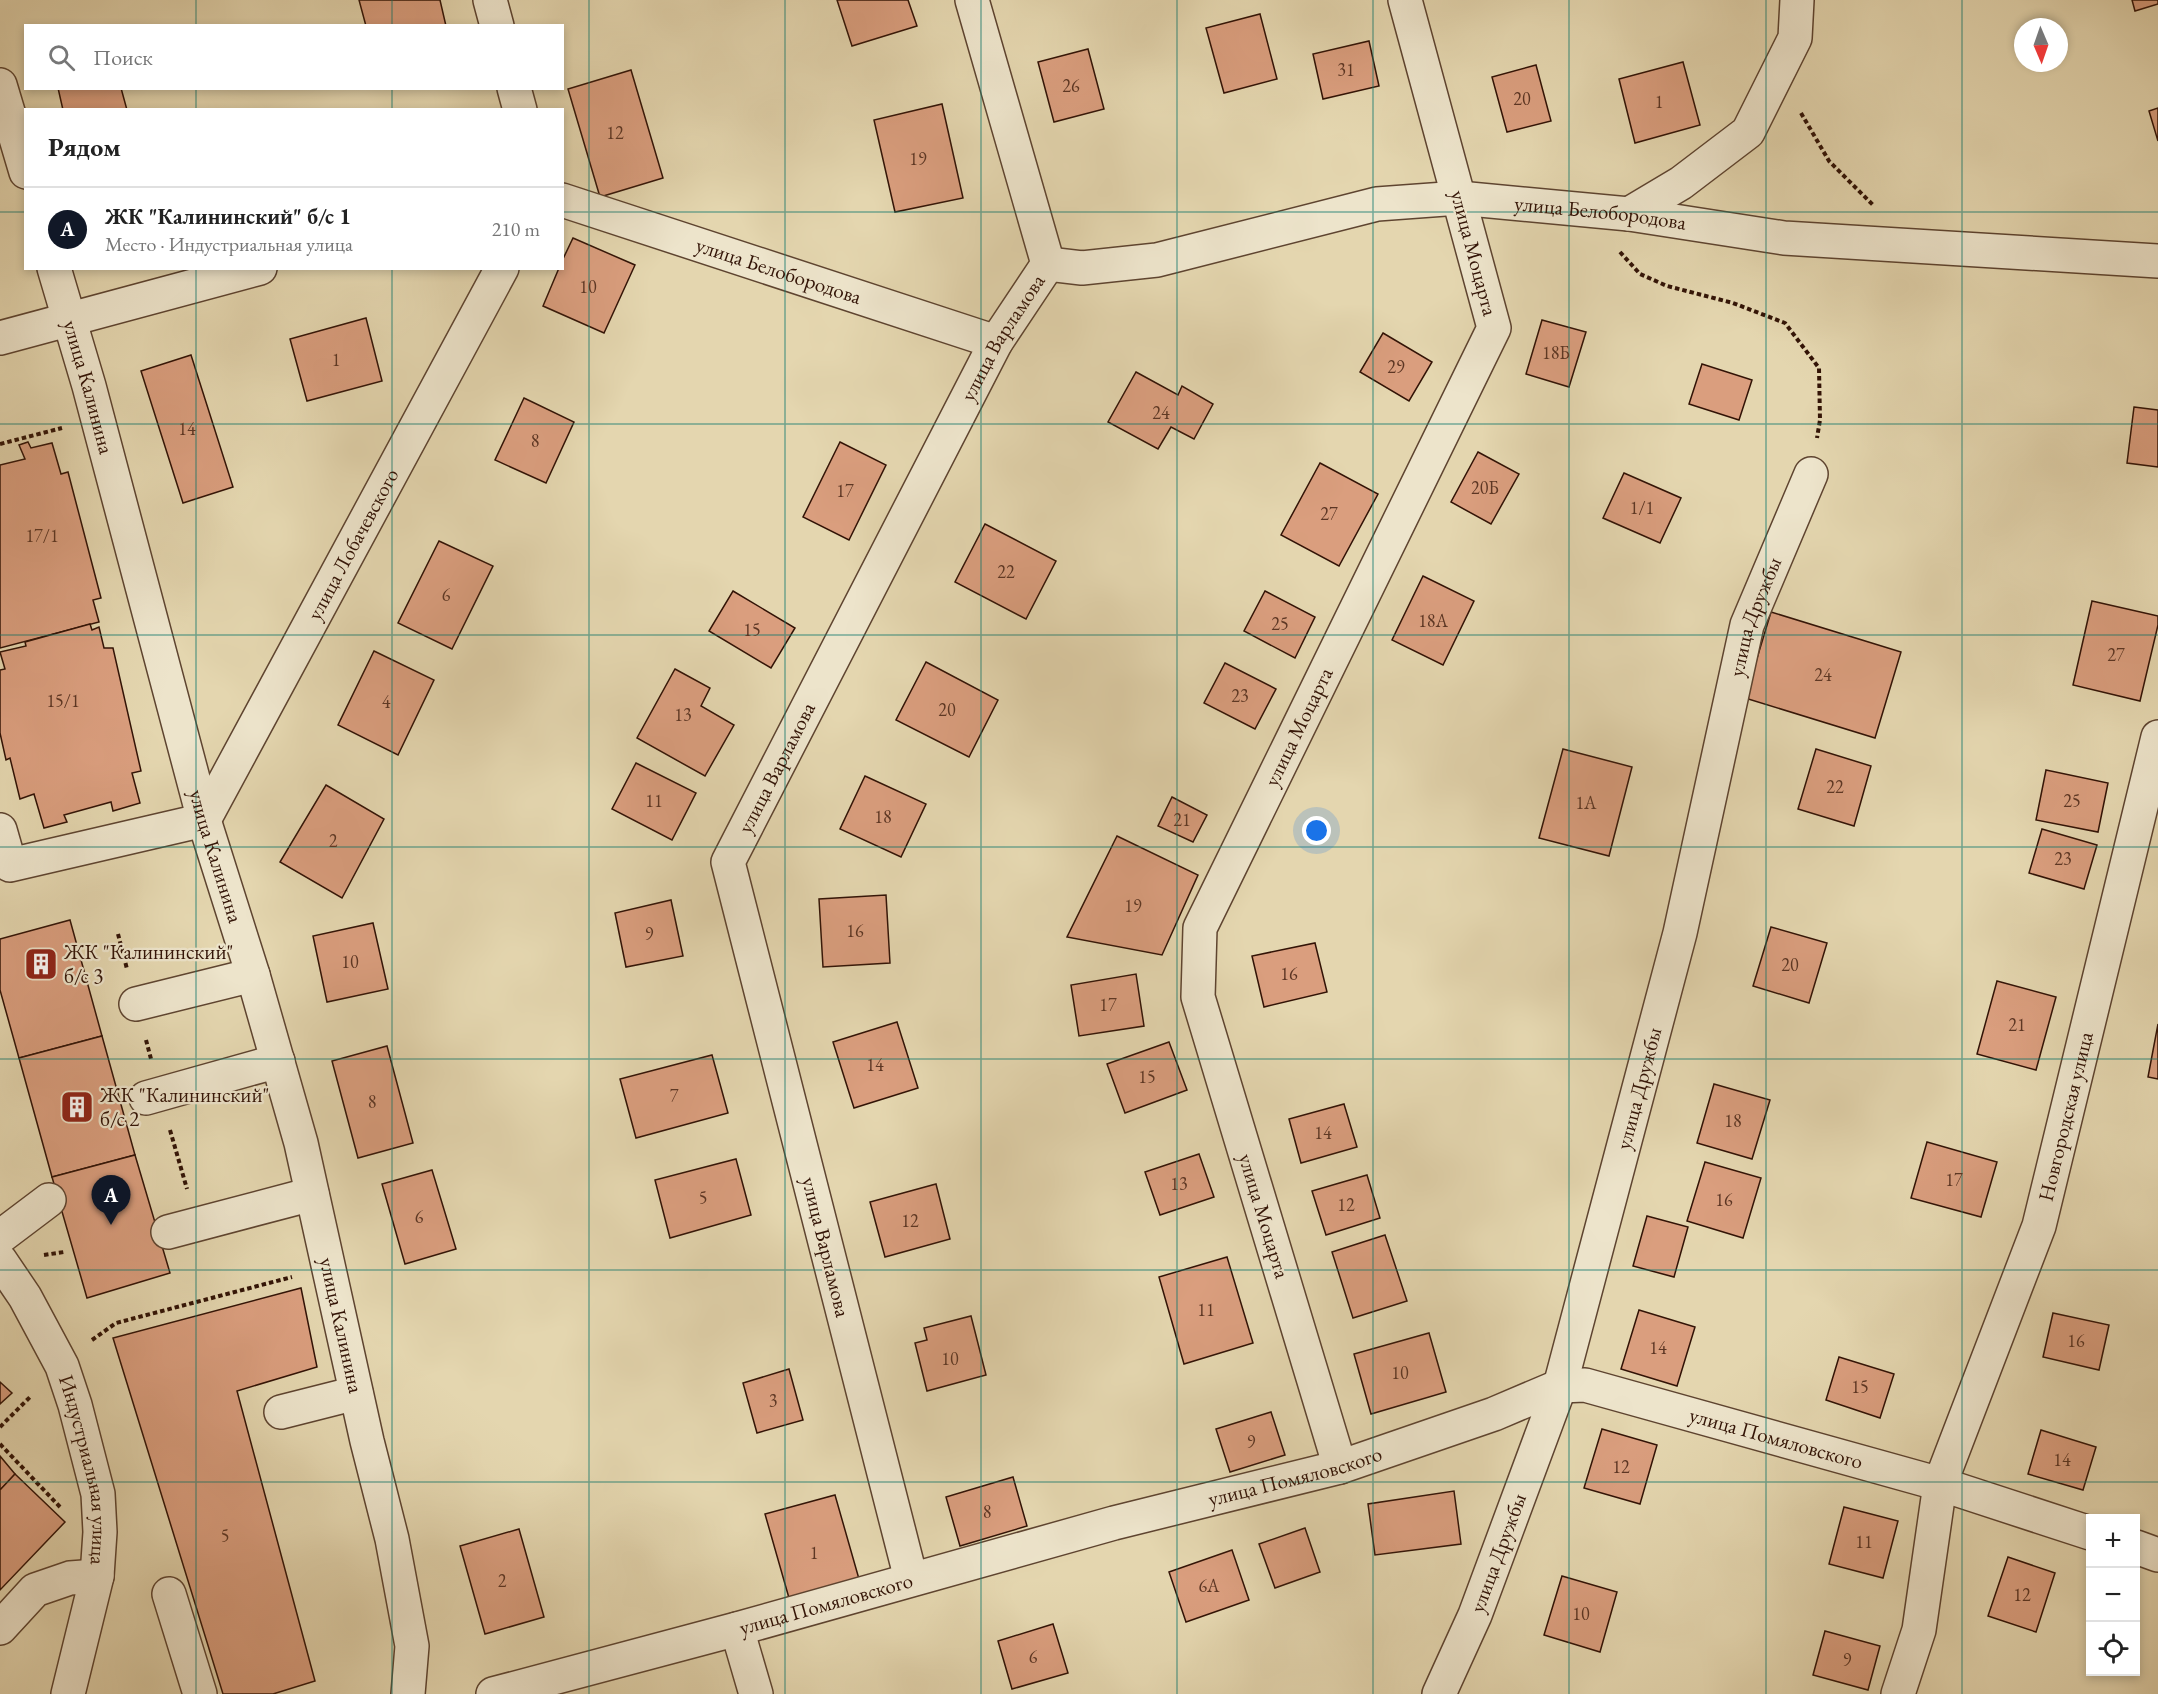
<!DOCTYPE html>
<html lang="ru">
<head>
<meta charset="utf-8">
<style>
	:root { --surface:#fff; --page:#f2f2f2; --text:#222; --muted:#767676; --line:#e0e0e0; --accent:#111827 }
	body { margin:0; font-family:"EB Garamond",serif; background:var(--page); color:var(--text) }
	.controls { position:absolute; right:18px; bottom:18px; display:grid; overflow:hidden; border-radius:0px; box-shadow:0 3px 9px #0003 }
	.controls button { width:54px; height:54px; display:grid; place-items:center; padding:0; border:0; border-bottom:2px solid var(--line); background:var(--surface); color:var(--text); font:30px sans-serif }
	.compass { position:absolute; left:2014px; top:18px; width:54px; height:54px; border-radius:50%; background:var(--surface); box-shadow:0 3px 9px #0003; rotate:178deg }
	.you { position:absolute; left:1317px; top:831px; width:21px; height:21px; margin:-15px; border:4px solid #fff; border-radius:50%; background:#1a73e8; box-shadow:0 0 0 9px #1a73e833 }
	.badge { display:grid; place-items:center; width:39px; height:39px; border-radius:50%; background:var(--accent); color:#fff; font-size:20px; font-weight:700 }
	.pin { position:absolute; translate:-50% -50px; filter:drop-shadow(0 2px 3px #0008) }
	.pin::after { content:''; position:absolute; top:32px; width:21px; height:18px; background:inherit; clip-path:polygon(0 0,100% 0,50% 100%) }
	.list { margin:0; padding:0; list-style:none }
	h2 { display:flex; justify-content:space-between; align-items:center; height:78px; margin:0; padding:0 24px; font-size:26px }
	h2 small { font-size:20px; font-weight:400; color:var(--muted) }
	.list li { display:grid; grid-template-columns:39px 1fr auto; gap:18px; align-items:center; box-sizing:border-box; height:84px; padding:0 24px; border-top:2px solid var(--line) }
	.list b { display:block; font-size:22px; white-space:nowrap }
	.list p { margin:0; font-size:20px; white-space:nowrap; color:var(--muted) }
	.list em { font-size:20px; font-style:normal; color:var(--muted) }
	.icon { flex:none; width:33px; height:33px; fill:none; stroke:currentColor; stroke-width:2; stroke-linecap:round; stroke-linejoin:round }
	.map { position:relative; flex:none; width:2158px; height:1694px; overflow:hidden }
	.search { position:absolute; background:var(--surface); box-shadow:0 3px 9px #0003; left:24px; top:24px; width:540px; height:66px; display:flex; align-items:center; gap:15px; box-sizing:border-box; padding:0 21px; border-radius:0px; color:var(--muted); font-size:22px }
	.panel { position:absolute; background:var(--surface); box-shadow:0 3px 9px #0003; left:24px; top:108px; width:540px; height:162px; border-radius:0px }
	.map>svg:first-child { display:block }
	.building { fill:#da9e7e; stroke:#321306; stroke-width:1.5 }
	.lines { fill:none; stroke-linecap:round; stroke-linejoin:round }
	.minor-casing { stroke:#5e4430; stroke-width:36 }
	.path { stroke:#321306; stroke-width:4; stroke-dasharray:4.5 3; stroke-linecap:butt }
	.minor { stroke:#ede4cb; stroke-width:33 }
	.grid { fill:none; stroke:#0f766e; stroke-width:1.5; stroke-opacity:0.55 }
	.labels { text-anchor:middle; stroke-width:4.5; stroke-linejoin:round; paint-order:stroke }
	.number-label { font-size:18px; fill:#5c3624 }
	.street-label { font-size:21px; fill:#321306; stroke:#ede4cb }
	.poi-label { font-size:21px; fill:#321306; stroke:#ede4cb; text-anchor:start }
</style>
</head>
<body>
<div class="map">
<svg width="2158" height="1694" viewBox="0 0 2158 1694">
	<rect width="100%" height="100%" fill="#e4d6af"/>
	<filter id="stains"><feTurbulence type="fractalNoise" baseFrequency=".00333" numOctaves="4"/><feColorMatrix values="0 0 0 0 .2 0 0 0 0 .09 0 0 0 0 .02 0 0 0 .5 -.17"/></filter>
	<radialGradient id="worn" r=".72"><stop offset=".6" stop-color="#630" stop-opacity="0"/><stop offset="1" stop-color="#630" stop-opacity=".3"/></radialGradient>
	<g class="building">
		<path d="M359,0H440L446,26H366Z"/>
		<path d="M837,0H908L917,26L852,46Z"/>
		<path d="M2132,0H2158V4L2135,11Z"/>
		<path d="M1260,14L1277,79L1224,93L1206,28Z"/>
		<path d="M1369,41L1379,86L1323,99L1313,54Z"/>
		<path d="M1088,49L1104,109L1054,122L1038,62Z"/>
		<path d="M1683,62L1700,125L1635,143L1619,79Z"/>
		<path d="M1536,65L1551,121L1507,132L1492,77Z"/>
		<path d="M631,70L663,178L600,197L568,89Z"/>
		<path d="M58,88H121L127,110H63Z"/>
		<path d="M942,104L963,198L895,212L874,120Z"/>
		<path d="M2158,108V141L2149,111Z"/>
		<path d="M573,238L635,265L604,333L543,306L559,268H562V261Z"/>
		<path d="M366,318L382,381L307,401L290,339Z"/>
		<path d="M1542,320L1586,332L1569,387L1526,374Z"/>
		<path d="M1383,333L1432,362L1409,401L1360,372Z"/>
		<path d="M191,355L233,487L183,503L141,371Z"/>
		<path d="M1702,364L1752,380L1739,420L1689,404Z"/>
		<path d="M1136,372L1178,395L1182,386L1213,404L1194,439L1171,427L1158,449L1108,422Z"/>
		<path d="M524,398L574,422L546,483L495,460Z"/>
		<path d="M2134,407L2158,410V467L2127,463Z"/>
		<path d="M28,442L31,448L52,443L61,474L68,472L101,598L93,600L99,622L0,648V465L25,459L19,445Z"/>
		<path d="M840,442L886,465L849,540L803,517Z"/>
		<path d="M1478,452L1519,474L1491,524L1451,502Z"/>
		<path d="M1320,463L1378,494L1339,566L1281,535Z"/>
		<path d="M1624,473L1681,498L1660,543L1603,518Z"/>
		<path d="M985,524L1056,561L1026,619L955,582Z"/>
		<path d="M439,541L493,566L452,649L398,623Z"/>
		<path d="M1423,576L1474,601L1443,665L1392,640Z"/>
		<path d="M733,591L795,628L771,668L709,631Z"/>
		<path d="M1265,591L1315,617L1295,658L1244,631Z"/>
		<path d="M2092,601L2158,616V625L2140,701L2073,685Z"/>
		<path d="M1771,612L1901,652L1875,738L1745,698Z"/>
		<path d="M90,624L92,630L99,627L104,648H113L141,771L132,773L140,803L113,811L111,802L64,815L67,822L44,828L34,794L20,799L10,758L6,760L0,733V670L5,669L0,652L26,646L25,642Z"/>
		<path d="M374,651L434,680L398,755L338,725Z"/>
		<path d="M926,662L998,700L969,757L896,720Z"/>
		<path d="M1225,663L1276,689L1255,729L1204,703Z"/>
		<path d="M675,669L710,688L701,706L734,725L705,776L637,738Z"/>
		<path d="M1563,749L1632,767L1609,856L1539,838Z"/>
		<path d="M1816,749L1871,766L1854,826L1798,809Z"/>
		<path d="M636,763L696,793L672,840L612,809Z"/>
		<path d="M2046,770L2108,783L2098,832L2036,820Z"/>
		<path d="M865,776L926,804L901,857L840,829Z"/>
		<path d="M326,785L384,819L342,898L280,862Z"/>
		<path d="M1172,797L1207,815L1193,842L1158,826Z"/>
		<path d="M2042,829L2097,845L2084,889L2029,873Z"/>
		<path d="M1117,836L1198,875L1162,955L1067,937Z"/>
		<path d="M886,895L890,963L823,967L819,899Z"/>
		<path d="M671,900L683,956L626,967L615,913Z"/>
		<path d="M70,920L102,1036L19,1058L0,990V939Z"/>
		<path d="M373,923L388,989L327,1002L313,936Z"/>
		<path d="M1771,927L1827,943L1809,1003L1753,986Z"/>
		<path d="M1315,943L1327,992L1264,1007L1252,956Z"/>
		<path d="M1136,974L1144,1026L1079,1036L1071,985Z"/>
		<path d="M1997,981L2056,997L2036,1070L1977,1054Z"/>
		<path d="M897,1022L918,1088L854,1108L833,1042Z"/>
		<path d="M2158,1024V1079L2148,1077Z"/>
		<path d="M102,1036L135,1155L52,1177L19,1058Z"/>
		<path d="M1169,1042L1187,1090L1125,1113L1107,1064Z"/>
		<path d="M387,1046L413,1143L358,1158L332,1061Z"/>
		<path d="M712,1055L728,1113L636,1138L620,1079Z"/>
		<path d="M1714,1084L1770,1100L1752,1159L1697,1143Z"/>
		<path d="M1344,1104L1357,1147L1301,1163L1289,1119Z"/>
		<path d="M1927,1142L1997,1162L1981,1217L1911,1198Z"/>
		<path d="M1199,1154L1214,1197L1160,1215L1145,1172Z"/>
		<path d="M135,1155L170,1273L87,1298L52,1177Z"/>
		<path d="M736,1159L751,1215L670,1238L655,1180Z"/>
		<path d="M1705,1162L1761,1178L1743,1238L1687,1221Z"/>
		<path d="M432,1170L456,1249L405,1264L382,1184Z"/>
		<path d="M1367,1175L1380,1218L1326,1235L1312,1191Z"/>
		<path d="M936,1184L950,1239L885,1257L870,1202Z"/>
		<path d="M1647,1216L1688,1227L1674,1277L1633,1266Z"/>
		<path d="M1385,1235L1407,1301L1353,1318L1332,1252Z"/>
		<path d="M1227,1257L1253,1343L1184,1364L1159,1277Z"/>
		<path d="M301,1288L317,1367L237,1391L315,1681L273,1694H223L113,1338Z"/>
		<path d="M1639,1310L1695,1327L1677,1386L1621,1369Z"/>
		<path d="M2053,1313L2109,1325L2099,1370L2043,1357Z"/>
		<path d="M971,1316L986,1375L927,1391L915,1343L927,1340L924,1328Z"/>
		<path d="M1429,1333L1446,1392L1371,1414L1354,1354Z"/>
		<path d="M1839,1357L1894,1374L1880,1418L1826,1400Z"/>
		<path d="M789,1369L803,1420L757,1433L743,1383Z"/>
		<path d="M0,1382L12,1393L0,1404Z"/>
		<path d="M1271,1412L1285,1455L1230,1472L1216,1429Z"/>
		<path d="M1602,1429L1657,1445L1640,1504L1584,1488Z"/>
		<path d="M2041,1430L2096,1447L2083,1490L2028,1474Z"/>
		<path d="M0,1456L15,1474L0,1490Z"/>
		<path d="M15,1474L65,1522L0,1590V1490Z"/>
		<path d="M1013,1477L1027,1526L960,1546L946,1497Z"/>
		<path d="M1454,1491L1461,1544L1375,1555L1368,1504Z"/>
		<path d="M835,1495L863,1593L793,1612L765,1514Z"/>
		<path d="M1844,1507L1898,1521L1883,1578L1829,1564Z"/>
		<path d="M1305,1528L1320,1572L1275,1588L1259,1544Z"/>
		<path d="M519,1529L544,1617L485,1634L460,1546Z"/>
		<path d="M1232,1550L1249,1600L1186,1622L1169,1572Z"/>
		<path d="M2008,1557L2055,1573L2036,1632L1988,1616Z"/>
		<path d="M1562,1576L1617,1592L1600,1652L1544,1635Z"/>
		<path d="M1053,1624L1068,1673L1012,1689L998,1641Z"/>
		<path d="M1825,1631L1880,1646L1868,1690L1813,1675Z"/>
	</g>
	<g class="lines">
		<g class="minor-casing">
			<g id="minor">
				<path d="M490,0L497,26"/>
				<path d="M0,85L26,172"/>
				<path d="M514,88L520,110"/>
				<path id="s1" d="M562,200L996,342"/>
				<path d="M1629,214L1681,183L1748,132L1795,38L1797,0"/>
				<path id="s2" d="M1048,264L1082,268L1157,260L1377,204L1459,198L1629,214L1784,238L2158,261"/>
				<path id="s3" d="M54,268L89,386L204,820L253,975L301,1143L367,1441L392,1539L412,1646L408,1694"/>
				<path d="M0,338L260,268"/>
				<path id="s4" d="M0,830L10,865L204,820L502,268"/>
				<path d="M136,1004L253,975"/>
				<path d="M146,1098L278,1061"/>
				<path d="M168,1232L312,1194"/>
				<path d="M0,1237L49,1200"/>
				<path id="s5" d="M0,1260L25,1297L62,1366L75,1405L98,1494L100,1532L97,1576L68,1694"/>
				<path d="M281,1412L356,1393"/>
				<path id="s6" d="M1340,1467L1198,997L1200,928L1494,328L1405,0"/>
				<path d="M2136,1547L2158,1555"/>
				<path id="s7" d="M911,1579L728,862L996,342L1048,264L972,0"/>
				<path d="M169,1594L200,1694"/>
				<path d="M0,1628L35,1590L70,1578L97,1576"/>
				<path d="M737,1629L756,1694"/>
				<path id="s8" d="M493,1694L737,1629L1114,1523L1340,1467L1494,1414L1560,1386L1585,1385L1940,1484L2090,1533"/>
				<path id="s9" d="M1439,1694L1475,1615L1560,1386L1680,933L1747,625L1811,474"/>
				<path id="s10" d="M1898,1694L1919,1630L1940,1484L2039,1226L2158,737"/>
			</g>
		</g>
		<g class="path">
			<path d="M1801,113L1829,161L1873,205"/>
			<path d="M1620,252L1640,274L1667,286L1733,303L1785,323L1819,368L1820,420L1817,438"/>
			<path d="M0,444L62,428"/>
			<path d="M118,934L127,969"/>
			<path d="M146,1040L151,1059"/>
			<path d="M170,1130L187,1189"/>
			<path d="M44,1255L64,1252"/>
			<path d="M92,1340L116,1323L292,1277"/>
			<path d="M0,1427L31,1396"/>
			<path d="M0,1444L60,1507"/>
		</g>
		<use href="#minor" class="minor"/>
	</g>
	<path class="grid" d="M196,0V26M392,0V26M589,0V1694M785,0V1694M981,0V1694M1177,0V1694M1373,0V1694M1569,0V1694M1766,0V1694M1962,0V1694M196,88V110M392,88V110M0,212H26M562,212H2158M196,268V1694M392,268V1694M0,424H2158M0,635H2158M0,847H2158M0,1059H2158M0,1270H2158M0,1482H2158"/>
	<defs>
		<g id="building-square" transform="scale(1.725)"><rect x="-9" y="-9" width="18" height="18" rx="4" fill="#8f2418" stroke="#ede4cb"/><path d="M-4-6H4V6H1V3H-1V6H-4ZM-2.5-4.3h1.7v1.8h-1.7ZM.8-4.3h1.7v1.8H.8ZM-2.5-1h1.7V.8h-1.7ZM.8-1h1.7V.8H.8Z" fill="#fff"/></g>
	</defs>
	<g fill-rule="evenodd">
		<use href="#building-square" x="41" y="964"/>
		<use href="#building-square" x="77" y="1107"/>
	</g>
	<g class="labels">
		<g class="number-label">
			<text x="1346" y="76">31</text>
			<text x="1071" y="92">26</text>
			<text x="1522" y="105">20</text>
			<text x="1659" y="108">1</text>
			<text x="615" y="139">12</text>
			<text x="918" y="165">19</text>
			<text x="588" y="293">10</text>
			<text x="1556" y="359">18Б</text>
			<text x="336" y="366">1</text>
			<text x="1396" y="373">29</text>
			<text x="1161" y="419">24</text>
			<text x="187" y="435">14</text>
			<text x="535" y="447">8</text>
			<text x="1485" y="494">20Б</text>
			<text x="845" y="497">17</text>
			<text x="1642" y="514">1/1</text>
			<text x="1329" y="520">27</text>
			<text x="42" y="542">17/1</text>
			<text x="1006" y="578">22</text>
			<text x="446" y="601">6</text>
			<text x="1433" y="627">18А</text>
			<text x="1280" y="630">25</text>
			<text x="752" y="636">15</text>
			<text x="2116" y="661">27</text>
			<text x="1823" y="681">24</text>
			<text x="1240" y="702">23</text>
			<text x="63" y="707">15/1</text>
			<text x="386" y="708">4</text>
			<text x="947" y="716">20</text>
			<text x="683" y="721">13</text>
			<text x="1835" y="793">22</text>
			<text x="654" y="807">11</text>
			<text x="2072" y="807">25</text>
			<text x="1586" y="809">1А</text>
			<text x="883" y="823">18</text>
			<text x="1182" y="826">21</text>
			<text x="333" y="847">2</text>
			<text x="2063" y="865">23</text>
			<text x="1133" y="912">19</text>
			<text x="855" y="937">16</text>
			<text x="649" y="940">9</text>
			<text x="350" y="968">10</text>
			<text x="1790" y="971">20</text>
			<text x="1289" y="980">16</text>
			<text x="1108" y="1011">17</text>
			<text x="2017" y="1031">21</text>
			<text x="875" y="1071">14</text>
			<text x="1147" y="1083">15</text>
			<text x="674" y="1102">7</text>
			<text x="372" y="1108">8</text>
			<text x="1733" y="1127">18</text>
			<text x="1323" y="1139">14</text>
			<text x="1954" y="1186">17</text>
			<text x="1179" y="1190">13</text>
			<text x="703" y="1204">5</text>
			<text x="1724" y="1206">16</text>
			<text x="1346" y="1211">12</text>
			<text x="419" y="1223">6</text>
			<text x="910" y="1227">12</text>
			<text x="1206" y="1316">11</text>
			<text x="2076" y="1347">16</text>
			<text x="1658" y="1354">14</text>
			<text x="950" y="1365">10</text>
			<text x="1400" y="1379">10</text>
			<text x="1860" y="1393">15</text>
			<text x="773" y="1407">3</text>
			<text x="1251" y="1448">9</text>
			<text x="2062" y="1466">14</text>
			<text x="1621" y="1473">12</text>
			<text x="987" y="1518">8</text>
			<text x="225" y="1542">5</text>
			<text x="1864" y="1548">11</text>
			<text x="814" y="1559">1</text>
			<text x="502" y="1587">2</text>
			<text x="1209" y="1592">6А</text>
			<text x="2022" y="1601">12</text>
			<text x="1581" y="1620">10</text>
			<text x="1033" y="1663">6</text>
			<text x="1847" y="1666">9</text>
		</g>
		<g class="street-label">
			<text dy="7" stroke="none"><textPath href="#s2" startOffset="561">улица Белобородова</textPath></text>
			<text transform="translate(1474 253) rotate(75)" y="7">улица Моцарта</text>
			<text dy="7" stroke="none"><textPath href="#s1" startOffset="228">улица Белобородова</textPath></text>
			<text dy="7" stroke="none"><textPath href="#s7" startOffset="1332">улица Варламова</textPath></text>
			<text dy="7" stroke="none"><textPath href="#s3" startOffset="124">улица Калинина</textPath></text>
			<text dy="7" stroke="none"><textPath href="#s4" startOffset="549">улица Лобачевского</textPath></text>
			<text dy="7" stroke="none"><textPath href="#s9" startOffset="1125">улица Дружбы</textPath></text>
			<text dy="7" stroke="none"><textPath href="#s6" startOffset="784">улица Моцарта</textPath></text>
			<text dy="7" stroke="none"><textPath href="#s7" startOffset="846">улица Варламова</textPath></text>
			<text dy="7" stroke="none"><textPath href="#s3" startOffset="610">улица Калинина</textPath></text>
			<text dy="7" stroke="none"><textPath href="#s9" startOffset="639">улица Дружбы</textPath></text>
			<text dy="7" stroke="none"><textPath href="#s10" startOffset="604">Новгородская улица</textPath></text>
			<text transform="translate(1264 1216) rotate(73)" y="7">улица Моцарта</text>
			<text transform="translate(826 1247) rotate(76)" y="7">улица Варламова</text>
			<text dy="7" stroke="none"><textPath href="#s3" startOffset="1096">улица Калинина</textPath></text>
			<text dy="7" stroke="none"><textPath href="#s8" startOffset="1335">улица Помяловского</textPath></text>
			<text dy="7" stroke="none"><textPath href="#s5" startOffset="230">Индустриальная улица</textPath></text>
			<text dy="7" stroke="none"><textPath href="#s8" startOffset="831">улица Помяловского</textPath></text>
			<text dy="7" stroke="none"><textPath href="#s9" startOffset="153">улица Дружбы</textPath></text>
			<text dy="7" stroke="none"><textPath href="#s8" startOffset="345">улица Помяловского</textPath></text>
		</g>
		<g class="poi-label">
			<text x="64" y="959">ЖК "Калининский"<tspan x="64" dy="24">б/с 3</tspan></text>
			<text x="100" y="1102">ЖК "Калининский"<tspan x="100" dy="24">б/с 2</tspan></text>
		</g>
	</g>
	<rect width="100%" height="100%" filter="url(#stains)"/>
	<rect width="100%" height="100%" fill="url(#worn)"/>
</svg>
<div class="controls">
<button>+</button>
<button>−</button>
<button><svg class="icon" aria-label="locate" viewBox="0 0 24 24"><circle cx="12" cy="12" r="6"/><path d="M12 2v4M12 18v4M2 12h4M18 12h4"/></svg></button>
</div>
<svg class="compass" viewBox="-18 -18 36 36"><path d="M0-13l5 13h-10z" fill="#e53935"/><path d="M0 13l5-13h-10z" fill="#767676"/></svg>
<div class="you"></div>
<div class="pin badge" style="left:111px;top:1225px">A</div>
<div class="search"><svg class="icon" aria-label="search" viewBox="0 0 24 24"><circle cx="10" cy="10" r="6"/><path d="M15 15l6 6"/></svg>Поиск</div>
<section class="panel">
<h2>Рядом<small></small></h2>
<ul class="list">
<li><span class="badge">A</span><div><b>ЖК &quot;Калининский&quot; б/с 1</b><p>Место · Индустриальная улица</p></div><em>210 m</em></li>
</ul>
</section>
</div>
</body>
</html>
